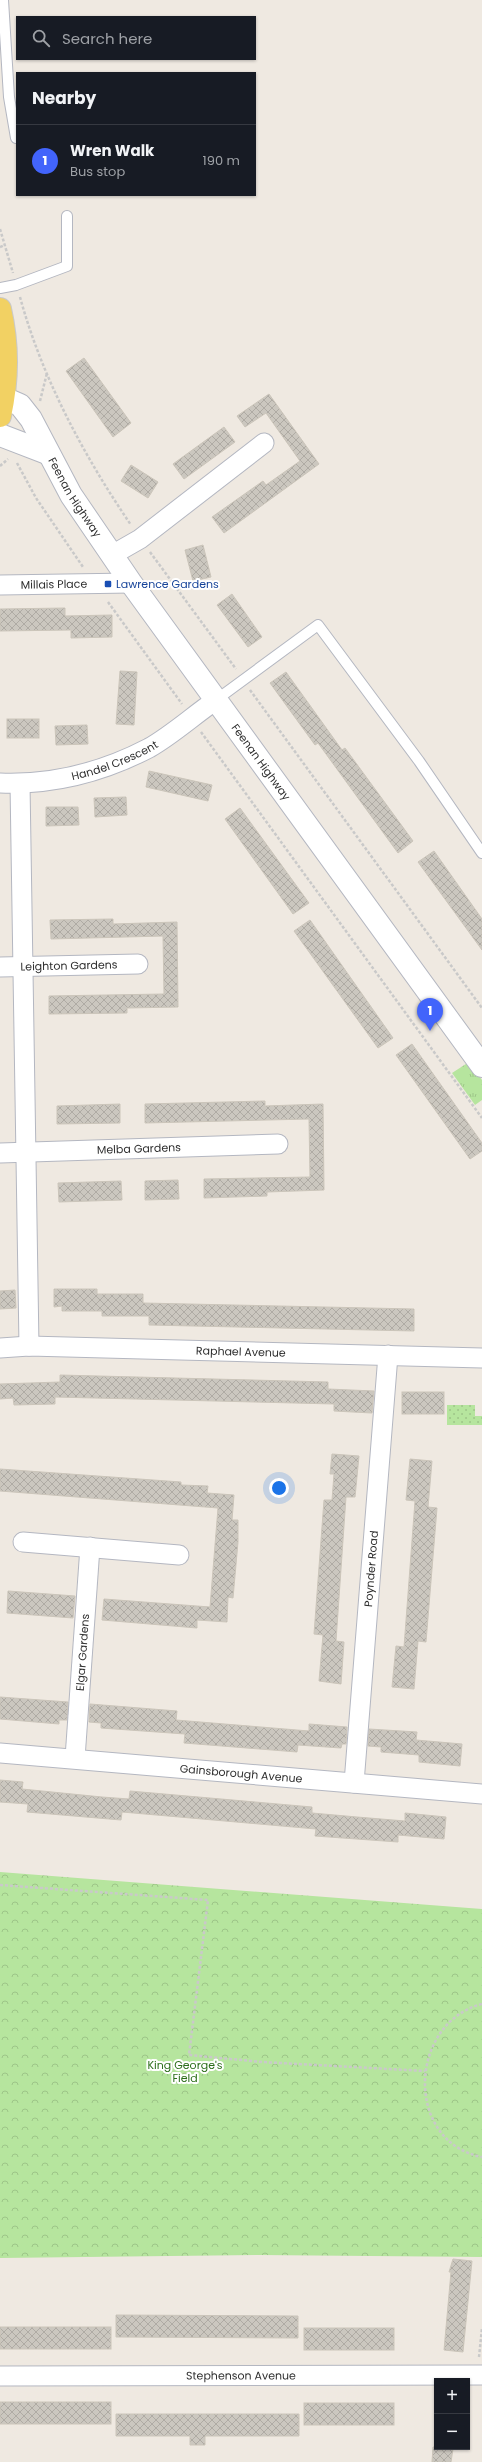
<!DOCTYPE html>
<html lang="en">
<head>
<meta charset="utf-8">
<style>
	:root { --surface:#171b24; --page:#242831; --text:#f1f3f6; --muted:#9ea1a6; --line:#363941; --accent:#4264fb }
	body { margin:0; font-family:Poppins,sans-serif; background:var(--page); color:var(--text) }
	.controls { position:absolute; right:12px; bottom:12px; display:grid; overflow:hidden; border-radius:0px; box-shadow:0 1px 3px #0004 }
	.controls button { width:36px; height:36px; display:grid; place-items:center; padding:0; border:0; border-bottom:1px solid var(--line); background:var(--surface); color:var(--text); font:20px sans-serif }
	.you { position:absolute; left:279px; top:1488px; width:14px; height:14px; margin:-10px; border:3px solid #fff; border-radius:50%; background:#1a73e8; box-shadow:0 0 0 6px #1a73e833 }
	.badge { display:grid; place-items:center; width:26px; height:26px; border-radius:50%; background:var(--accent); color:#fff; font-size:13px; font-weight:700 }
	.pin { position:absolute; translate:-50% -33px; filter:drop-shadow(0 1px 2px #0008) }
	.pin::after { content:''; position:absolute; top:21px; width:14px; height:12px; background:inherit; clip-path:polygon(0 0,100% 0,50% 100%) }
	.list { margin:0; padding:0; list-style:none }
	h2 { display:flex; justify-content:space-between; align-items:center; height:52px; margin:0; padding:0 16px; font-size:17px }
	h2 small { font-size:13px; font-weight:400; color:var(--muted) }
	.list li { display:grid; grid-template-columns:26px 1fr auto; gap:12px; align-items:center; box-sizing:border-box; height:72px; padding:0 16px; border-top:1px solid var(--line) }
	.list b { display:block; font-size:15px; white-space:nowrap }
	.list p { margin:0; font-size:13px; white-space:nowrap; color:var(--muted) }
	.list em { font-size:13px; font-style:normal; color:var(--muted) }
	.icon { flex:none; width:22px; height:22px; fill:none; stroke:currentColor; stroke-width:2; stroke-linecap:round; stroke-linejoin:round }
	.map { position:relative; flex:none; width:482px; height:2462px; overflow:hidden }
	.search { position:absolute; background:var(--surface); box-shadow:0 1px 3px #0004; left:16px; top:16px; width:240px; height:44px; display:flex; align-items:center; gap:10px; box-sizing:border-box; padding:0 14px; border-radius:0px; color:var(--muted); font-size:15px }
	.panel { position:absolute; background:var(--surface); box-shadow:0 1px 3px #0004; left:16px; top:72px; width:240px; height:124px; border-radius:0px }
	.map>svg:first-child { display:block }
	.grass { fill:url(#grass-tufts) }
	.park { fill:url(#park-crowns) }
	.garden { fill:url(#garden-dots) }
	.building { fill:url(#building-cross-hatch); stroke:#cbc5ba }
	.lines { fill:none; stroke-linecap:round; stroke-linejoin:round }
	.lane-casing { stroke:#b4b7c1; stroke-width:12 }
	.street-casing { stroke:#b4b7c1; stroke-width:21 }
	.secondary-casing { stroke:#b4b7c1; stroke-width:24 }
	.primary-casing { stroke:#c9c9c9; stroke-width:24 }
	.path { stroke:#c9c9c9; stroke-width:2.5; stroke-dasharray:3 2; stroke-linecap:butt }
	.lane { stroke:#fff; stroke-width:10 }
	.street { stroke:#fff; stroke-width:19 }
	.secondary { stroke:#fff; stroke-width:22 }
	.primary { stroke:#f2d163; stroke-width:22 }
	.transit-dot { fill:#1a4fb4; stroke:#fff; stroke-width:1.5 }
	.labels { text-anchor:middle; stroke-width:4; stroke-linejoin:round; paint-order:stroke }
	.street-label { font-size:11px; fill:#2e2e2e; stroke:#fff }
	.transit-label { font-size:11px; fill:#164399; stroke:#fff; text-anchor:start }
	.park-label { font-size:11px; fill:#2c6e1b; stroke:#fff }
</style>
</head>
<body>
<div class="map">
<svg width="482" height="2462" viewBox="0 0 482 2462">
	<defs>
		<pattern id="grass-tufts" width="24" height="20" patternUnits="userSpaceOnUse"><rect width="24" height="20" fill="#b6e59e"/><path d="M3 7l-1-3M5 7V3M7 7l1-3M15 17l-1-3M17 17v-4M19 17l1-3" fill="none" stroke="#9dc588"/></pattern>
		<pattern id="park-crowns" width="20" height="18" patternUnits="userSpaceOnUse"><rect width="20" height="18" fill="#b6e59e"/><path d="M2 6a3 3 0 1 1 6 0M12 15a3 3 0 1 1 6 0" fill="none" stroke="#9dc588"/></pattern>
		<pattern id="garden-dots" width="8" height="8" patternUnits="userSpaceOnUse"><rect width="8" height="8" fill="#b6e59e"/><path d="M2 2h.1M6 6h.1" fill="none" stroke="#9dc588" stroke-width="1.8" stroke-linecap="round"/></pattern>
		<pattern id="building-cross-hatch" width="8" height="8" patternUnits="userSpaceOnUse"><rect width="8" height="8" fill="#cbc7bf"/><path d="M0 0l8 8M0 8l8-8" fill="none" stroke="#afaba4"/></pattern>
	</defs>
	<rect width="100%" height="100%" fill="#efe9e1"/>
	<path class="grass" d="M469,1062L482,1080V1100L475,1105L452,1073Z"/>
	<path class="park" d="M0,1872L482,1909V2257L259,2255L0,2258Z"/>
	<path class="garden" d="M447,1405H475V1416H482V1425H447Z"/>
	<g class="building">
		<path d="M84,358L131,423L113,437L66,371Z"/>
		<path d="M269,394L319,464L224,533L212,517L263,481L266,485L300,461L266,413L245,427L237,416Z"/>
		<path d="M224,427L235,442L184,479L173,464Z"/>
		<path d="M131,465L158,482L148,498L121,481Z"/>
		<path d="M203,545L211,577L193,581L185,550Z"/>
		<path d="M232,594L262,637L248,647L217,605Z"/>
		<path d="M65,608V616L112,615V637L71,638V630L0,631V609Z"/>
		<path d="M120,671L137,672L134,725L116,724Z"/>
		<path d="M286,672L342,750L345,748L413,841L398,853L318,743L315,745L270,683Z"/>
		<rect x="7" y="719" width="32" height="19"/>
		<path d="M87,725L88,744L56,745L55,726Z"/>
		<path d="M149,771L212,785L208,801L146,787Z"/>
		<path d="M126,797L127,815L95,817L94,798Z"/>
		<path d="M46,807H78L79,825L46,826Z"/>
		<path d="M240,808L309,903L293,914L225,819Z"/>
		<path d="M434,851L482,919V950L418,862Z"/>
		<path d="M113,919V924L177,922L178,1007L127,1008V1013L49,1014V996L164,994L163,936L51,939L50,920Z"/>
		<path d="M310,920L393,1038L378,1048L294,931Z"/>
		<path d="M412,1044L482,1143V1151L470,1159L396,1055Z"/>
		<path d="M265,1101V1106L323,1104L324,1190L267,1192V1196L204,1198V1179L310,1177L309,1119L145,1123V1104Z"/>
		<path d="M120,1104V1123L57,1124V1106Z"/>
		<path d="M178,1180L179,1199L145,1200V1181Z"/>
		<path d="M121,1181L122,1200L59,1202L58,1183Z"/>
		<path d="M54,1289H97V1294H143V1303L414,1309V1331L149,1325V1316H102V1311H62V1306L54,1307Z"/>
		<path d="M15,1290L16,1308L0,1309V1291Z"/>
		<path d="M60,1375L328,1382V1389L374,1391L372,1413L334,1411V1404L55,1397V1404L14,1405L13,1398L0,1399V1384L60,1382Z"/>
		<rect x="402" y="1392" width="42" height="22"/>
		<path d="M332,1454L359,1456L355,1497H346L336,1641L344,1642L341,1684L319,1681L323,1635L314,1634L324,1500H332L334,1474H330Z"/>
		<path d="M410,1459L432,1461L428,1507L437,1508L426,1642L418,1641L414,1689L392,1687L396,1646L404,1647L415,1501L406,1500Z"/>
		<path d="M0,1469L181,1482V1485L208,1486L207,1493L234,1495L232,1520H238V1542L233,1598L228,1597L227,1622L197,1620V1628L102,1620L104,1599L210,1607L218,1508L0,1491Z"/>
		<path d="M8,1591L75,1596L73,1618L7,1613Z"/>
		<path d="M0,1697L68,1702L67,1720H59V1724L0,1719Z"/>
		<path d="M90,1704L177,1711L176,1720L309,1731V1724L347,1727L346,1744H342L341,1748L298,1745L297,1752L184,1743L185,1734L101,1728V1723L89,1722Z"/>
		<path d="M369,1729L417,1732L416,1740L462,1744L460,1766L419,1762V1755L381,1752V1747L368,1746Z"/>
		<path d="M0,1780L23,1782L22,1789L102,1797L129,1799L130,1791L312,1807V1813L357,1817L405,1821V1813L446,1817L444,1839L398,1835V1842L315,1836L316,1829L122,1812L121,1820L27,1812L28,1804L0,1802Z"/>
		<path d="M453,2259L472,2261L463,2352L444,2350L451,2272H449Z"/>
		<path d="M116,2315L298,2316V2338L116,2337Z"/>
		<rect x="0" y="2327" width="111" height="22"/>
		<rect x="304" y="2328" width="90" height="22"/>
		<rect x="0" y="2402" width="111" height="22"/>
		<rect x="304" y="2403" width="90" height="22"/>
		<path d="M116,2414H299V2436H205V2445H190V2436H116Z"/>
		<path d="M433,2447L453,2449L451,2462H432Z"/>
	</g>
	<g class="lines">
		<g class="lane-casing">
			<g id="lane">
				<path d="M3,0L9,97L16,138"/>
				<path d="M0,288L16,285L67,266V216"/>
				<path d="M216,700L318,625L419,761L482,853"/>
			</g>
		</g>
		<g class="street-casing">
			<g id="street">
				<path d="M112,555L140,539L264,443"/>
				<path id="s1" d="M0,585L131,583"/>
				<path id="s2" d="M0,783C52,785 103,772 149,748C172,735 194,715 216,700"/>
				<path d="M20,784L29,1346"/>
				<path id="s3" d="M0,967L138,964"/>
				<path id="s4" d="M0,1153L278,1144"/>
				<path id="s5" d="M0,1348L29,1346L482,1358"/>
				<path d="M23,1542L179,1555"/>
				<path id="s6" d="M0,1753L482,1794"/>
				<path id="s7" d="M75,1758L90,1547"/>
				<path id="s8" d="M354,1783L388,1355"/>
				<path id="s9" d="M0,2376L482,2375"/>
			</g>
		</g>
		<g class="secondary-casing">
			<g id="secondary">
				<path id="s10" d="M4,398L20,405L31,419L71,495L131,583L482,1066"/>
				<path d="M0,435L47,453"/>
			</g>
		</g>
		<g class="primary-casing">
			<path id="primary" d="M0,309C8,344 8,380 0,416"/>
		</g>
		<g class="path">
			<path d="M0,229L13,273"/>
			<path d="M0,247L5,245"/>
			<path d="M20,297C42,378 84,456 131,525"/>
			<path d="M40,401L47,373"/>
			<path d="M17,463L36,498L83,567"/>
			<path d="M0,466L8,459"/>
			<path d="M150,552L236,669"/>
			<path d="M108,602L182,704"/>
			<path d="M250,690L482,1008"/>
			<path d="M201,732L482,1118"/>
			<path d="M0,1885L208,1900L189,2055L262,2062L425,2071"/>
			<path d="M482,2004C408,2023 404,2142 482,2157"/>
			<path d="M479,2357L482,2328"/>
		</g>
		<use href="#lane" class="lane"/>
		<use href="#street" class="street"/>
		<use href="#secondary" class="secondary"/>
		<use href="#primary" class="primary"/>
	</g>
	<rect class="transit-dot" x="104" y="580" width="8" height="8" rx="2"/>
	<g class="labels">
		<g class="street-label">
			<text dy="4" stroke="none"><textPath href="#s10" startOffset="125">Feenan Highway</textPath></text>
			<text dy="4" stroke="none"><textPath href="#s1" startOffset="54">Millais Place</textPath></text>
			<text dy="4" stroke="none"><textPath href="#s2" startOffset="118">Handel Crescent</textPath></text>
			<text dy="4" stroke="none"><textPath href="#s10" startOffset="449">Feenan Highway</textPath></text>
			<text dy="4" stroke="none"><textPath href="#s3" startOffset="69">Leighton Gardens</textPath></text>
			<text dy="4" stroke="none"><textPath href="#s4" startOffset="139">Melba Gardens</textPath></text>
			<text dy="4" stroke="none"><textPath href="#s5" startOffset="241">Raphael Avenue</textPath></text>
			<text dy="4" stroke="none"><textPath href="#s8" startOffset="215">Poynder Road</textPath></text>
			<text dy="4" stroke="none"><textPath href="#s7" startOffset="106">Elgar Gardens</textPath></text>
			<text dy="4" stroke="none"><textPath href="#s6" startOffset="242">Gainsborough Avenue</textPath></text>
			<text dy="4" stroke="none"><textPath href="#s9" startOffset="241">Stephenson Avenue</textPath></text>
		</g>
		<g class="transit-label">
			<text x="116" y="588">Lawrence Gardens</text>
		</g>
		<g class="park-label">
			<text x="185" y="2069">King George's<tspan x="185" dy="13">Field</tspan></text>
		</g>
	</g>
</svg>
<div class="controls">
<button>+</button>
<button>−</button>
</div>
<div class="you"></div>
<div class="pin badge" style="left:430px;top:1031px">1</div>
<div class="search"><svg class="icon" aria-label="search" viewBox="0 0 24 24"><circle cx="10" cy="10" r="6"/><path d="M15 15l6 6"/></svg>Search here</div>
<section class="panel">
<h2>Nearby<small></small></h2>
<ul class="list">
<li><span class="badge">1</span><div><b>Wren Walk</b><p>Bus stop</p></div><em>190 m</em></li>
</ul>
</section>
</div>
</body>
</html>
